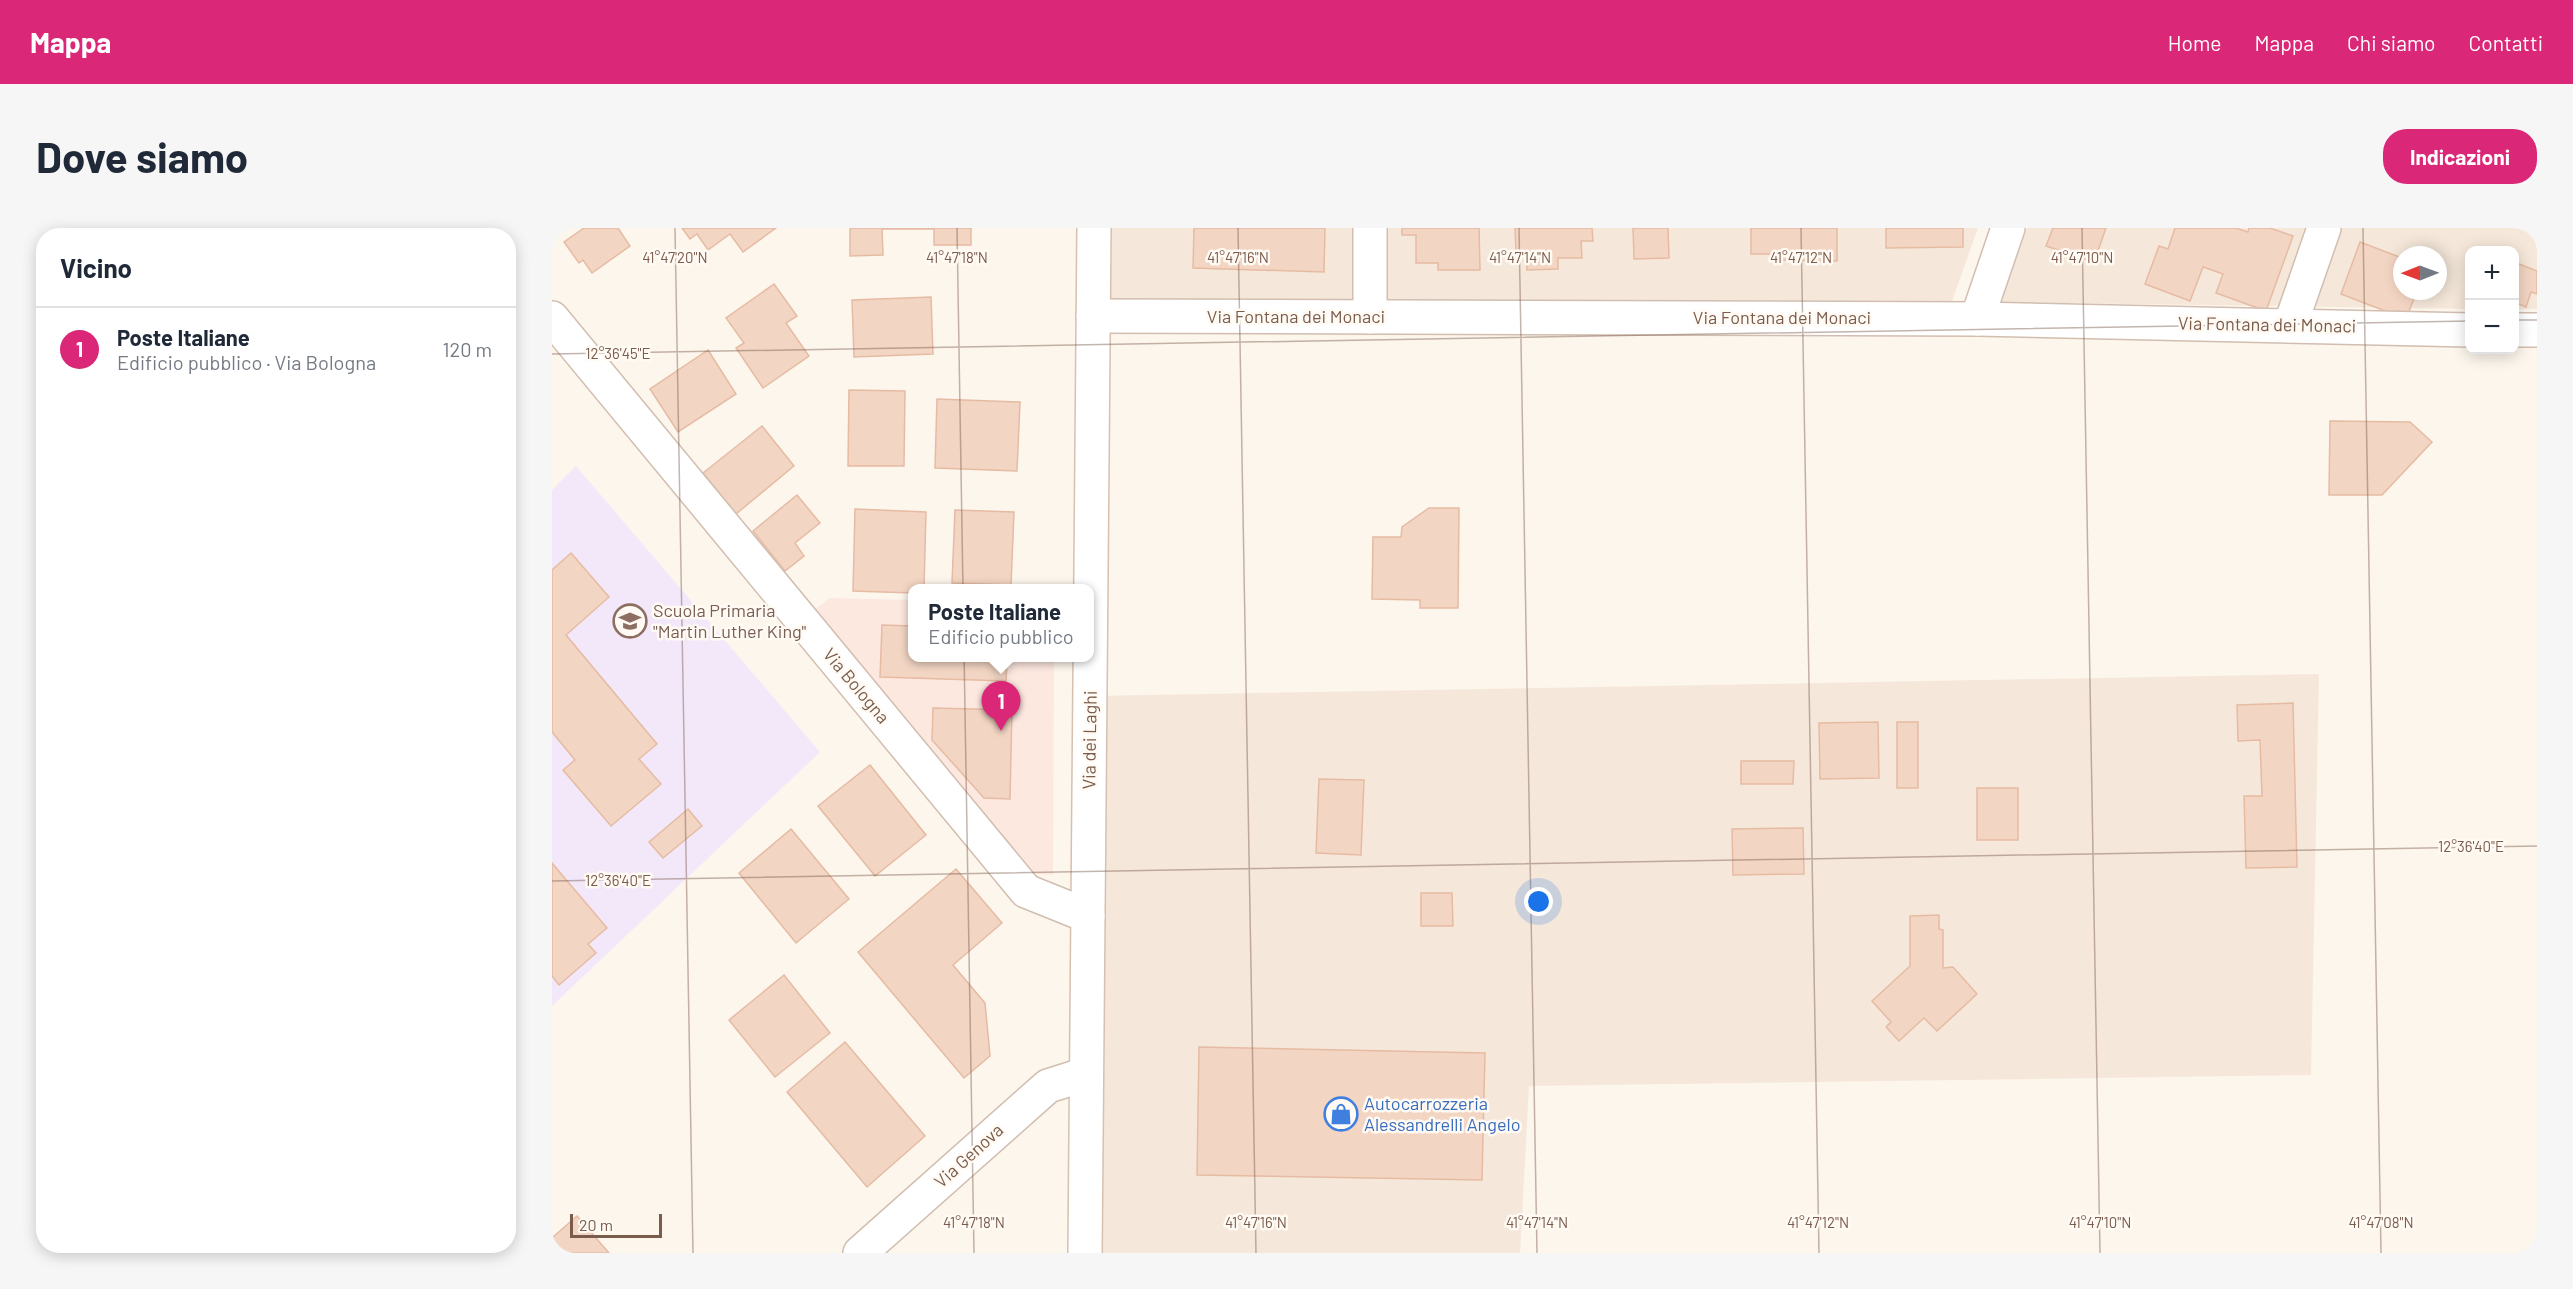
<!DOCTYPE html>
<html lang="it">
<head>
<meta charset="utf-8">
<style>
	:root { --surface:#fff; --page:#f6f6f7; --text:#1f2937; --muted:#747a83; --line:#e0e1e3; --accent:#db2777 }
	body { margin:0; font-family:Barlow,sans-serif; background:var(--page); color:var(--text) }
	.controls { position:absolute; right:18px; top:18px; display:grid; overflow:hidden; border-radius:12px; box-shadow:0 3px 15px #0003 }
	.controls button { width:54px; height:54px; display:grid; place-items:center; padding:0; border:0; border-bottom:2px solid var(--line); background:var(--surface); color:var(--text); font:30px sans-serif }
	.compass { position:absolute; left:1841px; top:18px; width:54px; height:54px; border-radius:50%; background:var(--surface); box-shadow:0 3px 15px #0003; rotate:269deg }
	.scale { position:absolute; left:18px; bottom:15px; width:92px; box-sizing:border-box; padding-left:6px; border:3px solid #7a5c4d; border-top:0; font-size:16px; line-height:21px; white-space:nowrap; color:#7a5c4d; -webkit-text-stroke:4px #fffaf3; paint-order:stroke }
	.you { position:absolute; left:987px; top:674px; width:21px; height:21px; margin:-15px; border:4px solid #fff; border-radius:50%; background:#1a73e8; box-shadow:0 0 0 9px #1a73e833 }
	.badge { display:grid; place-items:center; width:39px; height:39px; border-radius:50%; background:var(--accent); color:#fff; font-size:20px; font-weight:700 }
	.pin { position:absolute; translate:-50% -50px; filter:drop-shadow(0 2px 3px #0008) }
	.pin::after { content:''; position:absolute; top:32px; width:21px; height:18px; background:inherit; clip-path:polygon(0 0,100% 0,50% 100%) }
	.popup { position:absolute; left:356px; top:356px; width:186px; height:78px; box-sizing:border-box; display:grid; place-content:center; border-radius:12px; background:var(--surface); filter:drop-shadow(0 2px 4px #0005); font-size:20px; white-space:nowrap; color:var(--muted) }
	.popup b { font-size:22px; color:var(--text) }
	.popup::after { content:''; position:absolute; left:50%; top:100%; margin-left:-12px; border:12px solid transparent; border-top-color:var(--surface) }
	.list { margin:0; padding:0; list-style:none }
	h2 { display:flex; justify-content:space-between; align-items:center; height:78px; margin:0; padding:0 24px; font-size:26px }
	h2 small { font-size:20px; font-weight:400; color:var(--muted) }
	.list li { display:grid; grid-template-columns:39px 1fr auto; gap:18px; align-items:center; box-sizing:border-box; height:84px; padding:0 24px; border-top:2px solid var(--line) }
	.list b { display:block; font-size:22px; white-space:nowrap }
	.list p { margin:0; font-size:20px; white-space:nowrap; color:var(--muted) }
	.list em { font-size:20px; font-style:normal; color:var(--muted) }
	.map { position:relative; flex:none; width:1985px; height:1025px; overflow:hidden; border-radius:24px }
	header { display:flex; align-items:center; gap:36px; box-sizing:border-box; height:84px; padding:0 30px; background:var(--accent); color:#fff }
	header strong { font-size:28px }
	nav { display:flex; gap:33px; margin-inline-start:auto; font-size:21px }
	.intro { display:flex; align-items:center; justify-content:space-between; box-sizing:border-box; height:144px; padding:0 36px }
	h1 { margin:0; font-size:42px }
	.button { padding:15px 27px; border-radius:24px; background:var(--accent); color:#fff; font-size:21px; font-weight:700 }
	main { display:flex; gap:36px; padding:0 36px }
	aside { flex:1; background:var(--surface); border-radius:24px; box-shadow:0 3px 15px #0003 }
	.map>svg:first-child { display:block }
	.residential { fill:#f5e8da; fill-rule:evenodd }
	.commercial { fill:#fde8e0 }
	.education { fill:#f3e8fa }
	.building { fill:#f3d5c3; stroke:#e6bba3; stroke-width:1.5 }
	.lines { fill:none; stroke-linecap:round; stroke-linejoin:round }
	.street-casing { stroke:#d1beb0; stroke-width:36 }
	.secondary-casing { stroke:#d6c0b0; stroke-width:36 }
	.street { stroke:#fff; stroke-width:33 }
	.secondary { stroke:#fff; stroke-width:33 }
	.ticks { fill:none; stroke:#7a5c4d; stroke-width:1.5; stroke-opacity:0.45 }
	.labels { text-anchor:middle; stroke-width:5; stroke-linejoin:round; paint-order:stroke }
	.street-label { font-size:18px; fill:#7a5c4d; stroke:#fffaf3 }
	.education-label { font-size:18px; fill:#785e54; stroke:#fffaf3; text-anchor:start }
	.shop-label { font-size:18px; fill:#366cbe; stroke:#fffaf3; text-anchor:start }
	.ticks-label { font-size:15px; text-anchor:middle; fill:#7a5c4d; stroke:#fffaf3; stroke-width:5; stroke-linejoin:round; paint-order:stroke }
</style>
</head>
<body>
<header>
<strong>Mappa</strong>
<nav><a>Home</a><a>Mappa</a><a>Chi siamo</a><a>Contatti</a></nav>
</header>
<div class="intro"><h1>Dove siamo</h1><a class="button">Indicazioni</a></div>
<main>
<aside>
<h2>Vicino<small></small></h2>
<ul class="list">
<li><span class="badge">1</span><div><b>Poste Italiane</b><p>Edificio pubblico · Via Bologna</p></div><em>120 m</em></li>
</ul>
</aside>
<div class="map">
<svg width="1985" height="1025" viewBox="0 0 1985 1025">
	<rect width="100%" height="100%" fill="#fdf6ec"/>
	<g class="residential">
		<path d="M560,0H1426L1400,73L559,71Z"/>
		<path d="M1475,0H1985V81H1963L1962,22H1918L1917,81L1449,74ZM1850,27H1886V63H1850Z"/>
		<path d="M1767,446L1759,847L977,858L968,1025H533L538,468Z"/>
	</g>
	<path class="commercial" d="M278,370L360,372V430H502L501,647L476,645L258,385Z"/>
	<path class="education" d="M24,238L268,524L0,778V262Z"/>
	<g class="building">
		<path d="M32,0H66L78,18L40,45L31,32L27,35L12,14Z"/>
		<path d="M130,0H224L191,24L178,6L156,22L145,6L138,11Z"/>
		<path d="M298,0H419V17H382V1H330L331,27L298,28Z"/>
		<path d="M642,0H773L772,44L641,40Z"/>
		<path d="M850,0H927L928,42H886V35H864V7H850Z"/>
		<path d="M963,0H1040L1041,13H1029L1030,30H1006V41L975,42L974,25H964Z"/>
		<path d="M1081,0H1116L1117,30L1082,31Z"/>
		<path d="M1199,0H1285V33L1229,32V26H1199Z"/>
		<path d="M1334,0H1411V19L1334,20Z"/>
		<path d="M1501,0H1554L1542,34L1494,18Z"/>
		<path d="M1623,0H1684L1696,4L1697,0H1718L1741,8L1714,83L1664,65L1671,46L1651,39L1638,73L1593,56L1607,18L1616,21Z"/>
		<path d="M1808,14L1850,30V63H1865L1854,91L1789,66Z"/>
		<path d="M1962,34L1985,43V66L1979,64L1974,79L1962,74Z"/>
		<path d="M222,56L245,88L234,95L257,128L211,160L184,120L192,115L174,90Z"/>
		<path d="M379,69L381,126L302,129L300,72Z"/>
		<path d="M156,122L184,166L126,204L98,161Z"/>
		<path d="M297,162L353,163L352,238H296Z"/>
		<path d="M385,171L468,174L465,243L383,240Z"/>
		<path d="M1778,193L1858,194L1880,214L1830,267H1777Z"/>
		<path d="M210,198L242,238L184,286L151,245Z"/>
		<path d="M245,267L268,295L243,315L252,328L233,343L201,303Z"/>
		<path d="M877,280H907L906,380H868V372L820,371L821,309H849L850,299Z"/>
		<path d="M303,281L374,284L372,360H360V365L301,363Z"/>
		<path d="M403,282L462,284L459,357L400,355Z"/>
		<path d="M19,325L57,369L14,407L105,516L87,531L109,556L59,598L11,542L23,532L0,504V342Z"/>
		<path d="M330,397L360,398V430H455L454,453L328,449Z"/>
		<path d="M1741,475L1745,639L1694,640L1692,568H1710L1708,512L1686,513L1685,477Z"/>
		<path d="M381,480L460,482L458,571L432,570L380,512Z"/>
		<path d="M1326,494L1327,550L1268,551L1267,495Z"/>
		<rect x="1345" y="494" width="21" height="66"/>
		<path d="M1189,533H1242L1241,556H1189Z"/>
		<path d="M318,537L374,607L323,648L266,578Z"/>
		<path d="M767,551L812,552L809,627L764,625Z"/>
		<rect x="1425" y="560" width="41" height="52"/>
		<path d="M136,581L150,598L111,630L97,614Z"/>
		<path d="M1251,600L1252,646L1181,647L1180,601Z"/>
		<path d="M239,601L297,671L244,715L187,645Z"/>
		<path d="M0,635L55,700L36,716L44,725L7,757L0,748Z"/>
		<path d="M404,641L450,695L401,737L433,775L438,828L412,850L306,724Z"/>
		<path d="M869,665H900L901,698H869Z"/>
		<path d="M1387,687V701L1391,702V740L1401,739L1425,766L1385,803L1372,790L1347,813L1334,799L1339,794L1320,773L1358,738V688Z"/>
		<path d="M232,747L278,805L223,849L177,792Z"/>
		<path d="M293,814L373,908L315,959L235,864Z"/>
		<path d="M647,819L933,825L930,952L645,947Z"/>
		<path d="M25,988L57,1025H0V1010Z"/>
	</g>
	<g class="lines">
		<g class="street-casing">
			<g id="street">
				<path d="M541,88L1425,91L1918,102"/>
				<path d="M818,89V0"/>
				<path d="M0,90L474,663L536,688"/>
				<path d="M1425,91L1456,0"/>
				<path d="M1738,98L1772,0"/>
				<path d="M1962,102H1985"/>
				<path d="M308,1025L496,858L534,846"/>
			</g>
		</g>
		<g class="secondary-casing">
			<path id="secondary" d="M533,1025L542,0"/>
		</g>
		<use href="#street" class="street"/>
		<use href="#secondary" class="secondary"/>
	</g>
	<path class="ticks" d="M123,0L141,1025M405,0L422,1025M686,0L704,1025M967,0L985,1025M1249,0L1267,1025M1530,0L1548,1025M1811,0L1829,1025M1962,92H1985M0,126L1918,93M0,653L1985,618"/>
	<defs>
		<g id="school-ring" transform="scale(1.725)"><circle r="9.5" fill="#fffaf3" stroke="#8d6e63" stroke-width="1.5"/><path d="M0-5L7-2L0 1L-7-2ZM-4 1L0 2.5L4 1V4Q0 6-4 4Z" fill="#8d6e63"/></g>
		<g id="shop-ring" transform="scale(1.725)"><circle r="9.5" fill="#fffaf3" stroke="#3f7fe0" stroke-width="1.5"/><path d="M-5-2.5h2.3a2.7 3.5 0 0 1 5.4 0H5L5.5 6h-11ZM-1.5-2.5h3a1.5 2.3 0 0 0-3 0Z" fill="#3f7fe0"/></g>
	</defs>
	<g fill-rule="evenodd">
		<use href="#school-ring" x="78" y="393"/>
		<use href="#shop-ring" x="789" y="886"/>
	</g>
	<g class="labels">
		<g class="street-label">
			<text x="744" y="95">Via Fontana dei Monaci</text>
			<text x="1230" y="96">Via Fontana dei Monaci</text>
			<text transform="translate(1715 97) rotate(1)" y="6">Via Fontana dei Monaci</text>
			<text transform="translate(304 458) rotate(50)" y="6">Via Bologna</text>
			<text transform="translate(538 512) rotate(-89)" y="6">Via dei Laghi</text>
			<text transform="translate(417 928) rotate(-42)" y="6">Via Genova</text>
		</g>
		<g class="education-label">
			<text x="101" y="389">Scuola Primaria<tspan x="101" dy="21">"Martin Luther King"</tspan></text>
		</g>
		<g class="shop-label">
			<text x="812" y="882">Autocarrozzeria<tspan x="812" dy="21">Alessandrelli Angelo</tspan></text>
		</g>
	</g>
	<g class="ticks-label">
		<text x="123" y="35">41°47'20"N</text>
		<text x="405" y="35">41°47'18"N</text>
		<text x="686" y="35">41°47'16"N</text>
		<text x="968" y="35">41°47'14"N</text>
		<text x="1249" y="35">41°47'12"N</text>
		<text x="1530" y="35">41°47'10"N</text>
		<text x="66" y="131">12°36'45"E</text>
		<text x="1919" y="624">12°36'40"E</text>
		<text x="66" y="658">12°36'40"E</text>
		<text x="422" y="1000">41°47'18"N</text>
		<text x="704" y="1000">41°47'16"N</text>
		<text x="985" y="1000">41°47'14"N</text>
		<text x="1266" y="1000">41°47'12"N</text>
		<text x="1548" y="1000">41°47'10"N</text>
		<text x="1829" y="1000">41°47'08"N</text>
	</g>
</svg>
<div class="controls">
<button>+</button>
<button>−</button>
</div>
<svg class="compass" viewBox="-18 -18 36 36"><path d="M0-13l5 13h-10z" fill="#e53935"/><path d="M0 13l5-13h-10z" fill="#747a83"/></svg>
<div class="scale">20 m</div>
<div class="you"></div>
<div class="pin badge" style="left:449px;top:503px">1</div>
<div class="popup"><b>Poste Italiane</b>Edificio pubblico</div>
</div>
</main>
</body>
</html>
